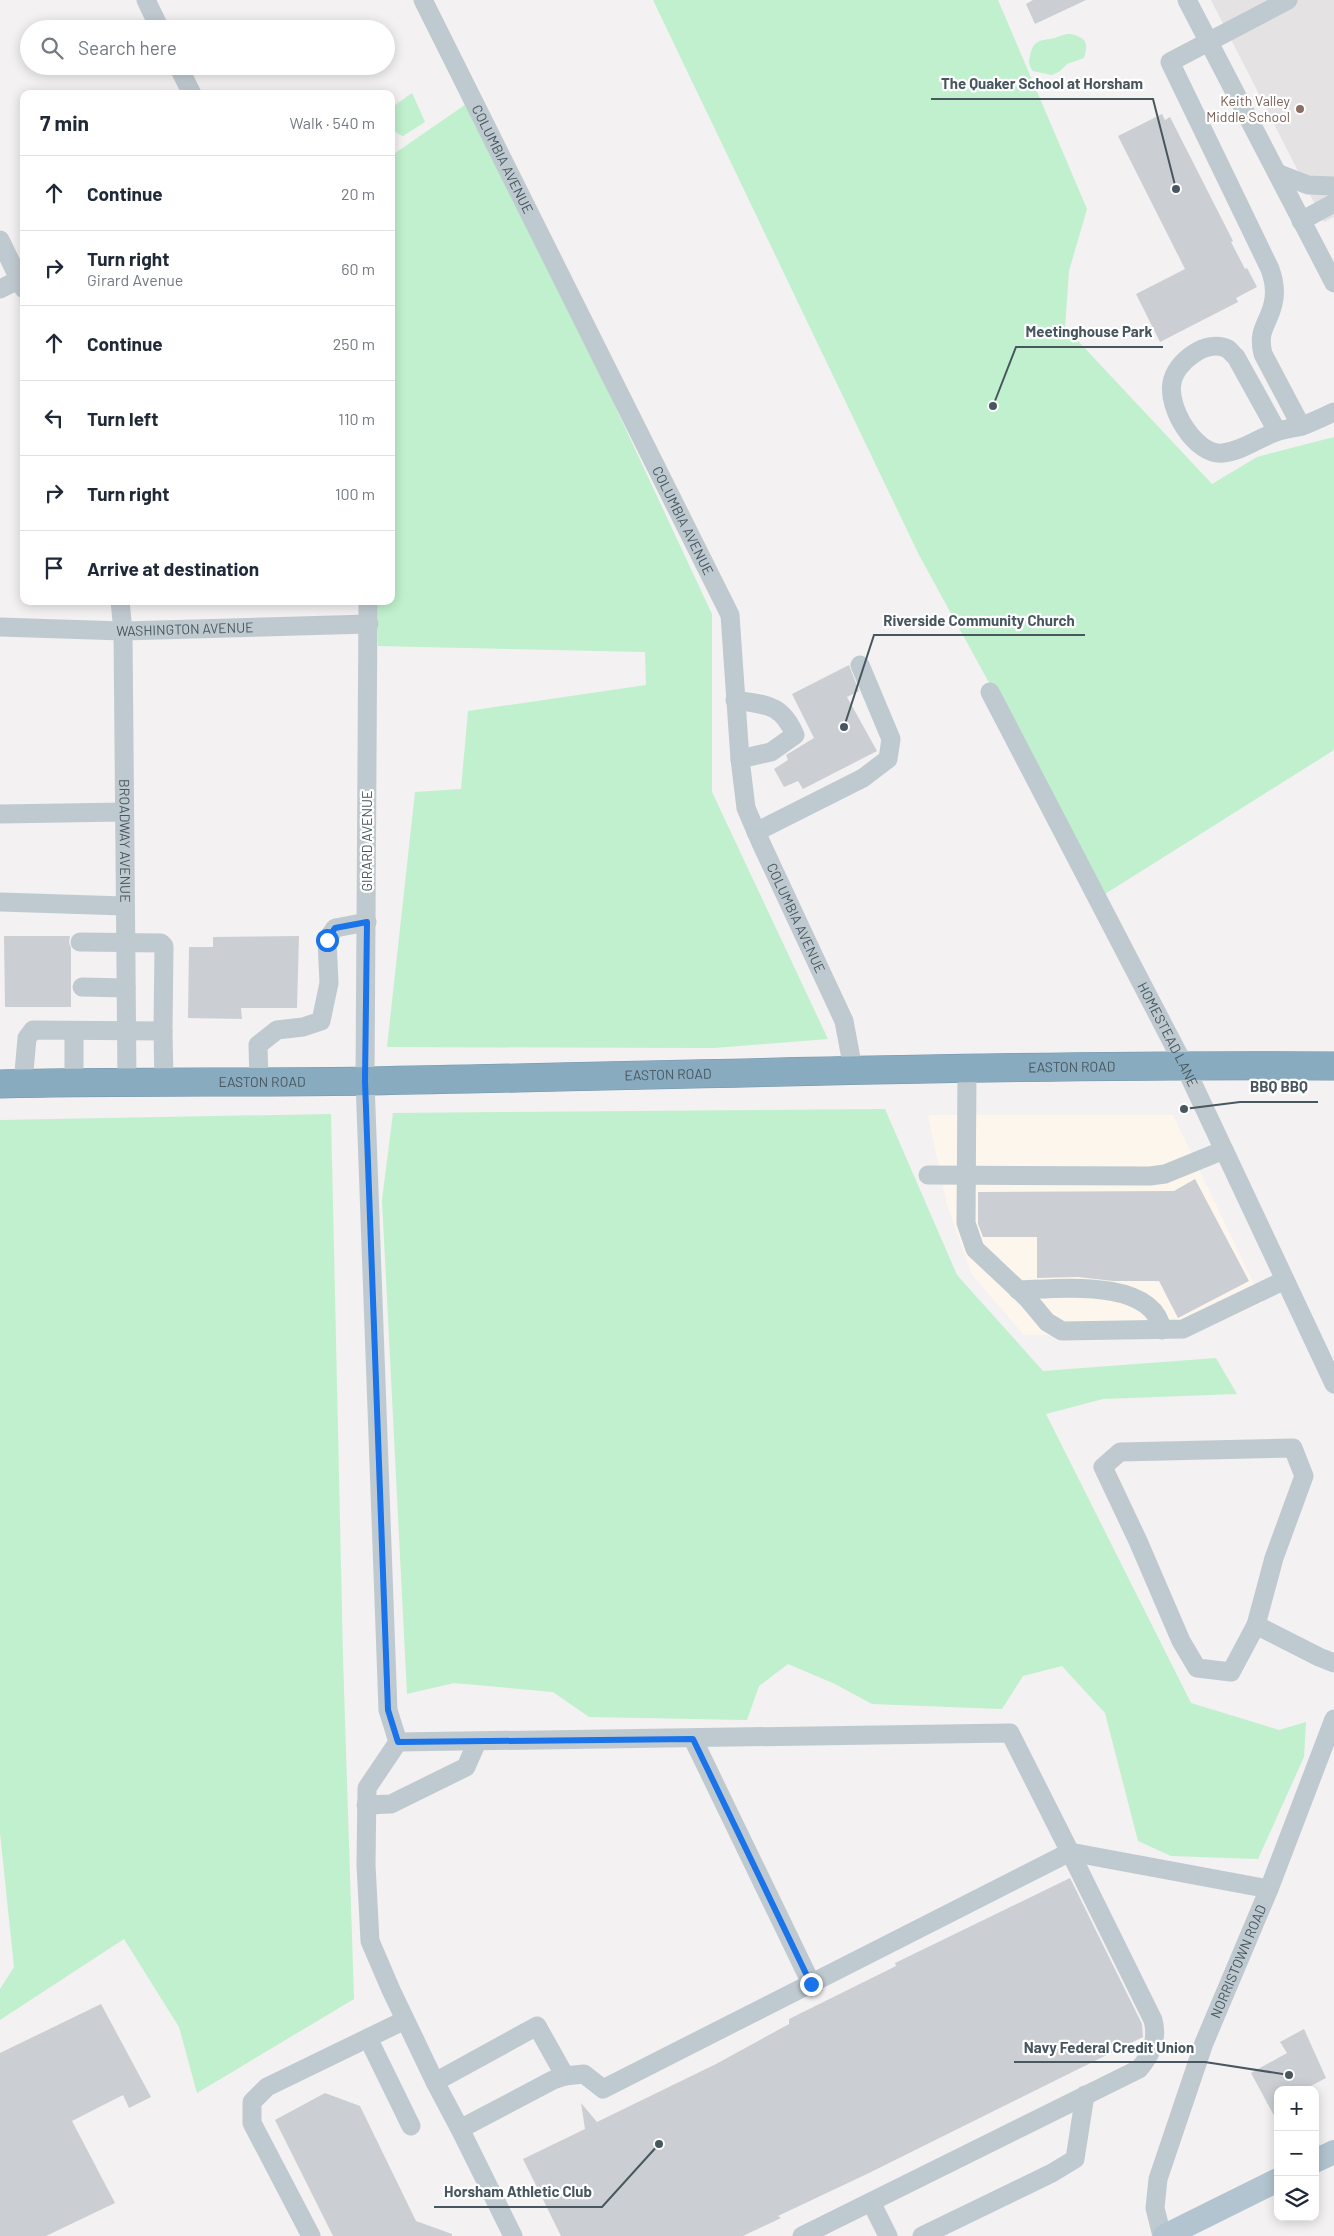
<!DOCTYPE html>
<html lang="en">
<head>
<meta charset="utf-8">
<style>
	:root { --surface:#fff; --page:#f6f6f7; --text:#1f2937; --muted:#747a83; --line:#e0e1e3 }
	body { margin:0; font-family:Barlow,sans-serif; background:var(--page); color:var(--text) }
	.controls { position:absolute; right:15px; bottom:15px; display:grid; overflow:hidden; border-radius:10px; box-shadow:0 2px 12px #0003 }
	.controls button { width:45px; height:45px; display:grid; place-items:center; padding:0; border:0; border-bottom:1px solid var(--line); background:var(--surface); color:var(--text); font:25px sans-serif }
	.stop { position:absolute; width:15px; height:15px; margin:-11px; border:4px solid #1a73e8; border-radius:50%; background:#fff }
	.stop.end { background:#1a73e8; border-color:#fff; box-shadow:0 1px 5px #0008 }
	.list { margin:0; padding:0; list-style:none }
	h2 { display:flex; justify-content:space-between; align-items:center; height:65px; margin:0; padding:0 20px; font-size:21px }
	h2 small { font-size:16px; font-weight:400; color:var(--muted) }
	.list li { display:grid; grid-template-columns:32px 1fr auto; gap:15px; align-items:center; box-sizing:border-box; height:75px; padding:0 20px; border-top:1px solid var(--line) }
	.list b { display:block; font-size:19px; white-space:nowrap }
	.list p { margin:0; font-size:16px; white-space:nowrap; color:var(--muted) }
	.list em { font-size:16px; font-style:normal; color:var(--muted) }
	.icon { flex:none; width:28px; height:28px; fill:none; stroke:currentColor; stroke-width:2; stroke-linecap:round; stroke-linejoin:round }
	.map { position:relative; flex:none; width:1334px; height:2236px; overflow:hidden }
	.search { position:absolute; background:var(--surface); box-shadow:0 2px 12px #0003; left:20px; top:20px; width:375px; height:55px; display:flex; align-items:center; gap:12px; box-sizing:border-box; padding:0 18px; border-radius:28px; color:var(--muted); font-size:19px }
	.panel { position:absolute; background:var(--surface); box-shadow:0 2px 12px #0003; left:20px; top:90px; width:375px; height:515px; border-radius:10px }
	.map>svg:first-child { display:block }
	.commercial { fill:#fdf6ec }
	.education { fill:#e4e2e3 }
	.green { fill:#c0f0cd }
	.building { fill:#cbcfd3 }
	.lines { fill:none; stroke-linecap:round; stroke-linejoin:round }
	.highway-casing { stroke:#7496ac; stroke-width:29 }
	.minor { stroke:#bfcad0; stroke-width:19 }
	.major { stroke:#b1c4d0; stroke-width:24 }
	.highway { stroke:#89abc0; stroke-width:28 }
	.route { stroke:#1a73e8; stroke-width:6 }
	.education-dot { fill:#8d6e63; stroke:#fff; stroke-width:2 }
	.labels { text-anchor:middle; stroke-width:4.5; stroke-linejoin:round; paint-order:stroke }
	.education-label { font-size:14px; fill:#785e54; stroke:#fff; text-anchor:end }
	.street-label { font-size:14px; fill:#48575f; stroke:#fff }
	.leader { fill:none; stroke:#48575f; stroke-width:2 }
	.callout-dot { fill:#48575f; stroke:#fff; stroke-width:2 }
	.callout-label { font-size:15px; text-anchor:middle; font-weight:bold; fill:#48575f; stroke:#fff; stroke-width:4.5; stroke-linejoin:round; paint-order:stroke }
</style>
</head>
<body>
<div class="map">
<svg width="1334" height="2236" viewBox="0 0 1334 2236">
	<rect width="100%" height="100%" fill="#f3f1f1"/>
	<path class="commercial" d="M928,1115H1173L1263,1303L1189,1335H1024L972,1275L947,1205Z"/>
	<path class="education" d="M1211,0H1334V217L1324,222Z"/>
	<g class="green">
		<path d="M653,0H998L1087,209L1069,271L1065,327L1212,484L1257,457L1334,437V750L1105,894L919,555Z"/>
		<path d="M1070,34C1086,37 1089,43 1084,58L1067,64L1060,71L1052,75L1033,71C1029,66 1028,62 1030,56C1034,38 1041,41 1055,38C1061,36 1064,34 1070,34Z"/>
		<path d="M412,93L425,122L403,136C389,131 391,121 391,108Z"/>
		<path d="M472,100L712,614V792L828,1039L714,1048L387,1047L415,792L461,789L468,711L646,685L645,652L378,646L377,601H391V156Z"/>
		<path d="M885,1109L957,1275L1043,1371L1216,1358L1237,1394L1103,1399L1046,1414L1191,1703L1279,1730L1306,1722L1304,1757L1258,1859L1171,1856L1138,1841L1105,1713L1062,1666L1023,1676L1002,1709L872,1704L835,1684L788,1664L759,1686L747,1720L589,1717L553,1692L454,1683L407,1694L382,1200L393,1113Z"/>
		<path d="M331,1114L343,1658L354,1999L197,2093L179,2027L124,1939L0,2020V1989L14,1967L0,1833V1120Z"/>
	</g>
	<g class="building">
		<path d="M1033,0H1086L1035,24L1026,4Z"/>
		<path d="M1162,114L1165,120L1170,117L1233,241L1231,242L1245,269L1247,268L1257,287L1236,298L1238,302L1160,342L1136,294L1185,269L1118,136Z"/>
		<path d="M849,665L859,691L847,697L877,751L803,789L798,781L784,787L774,769L788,760L786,755L814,738L792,694Z"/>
		<path d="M4,936H70L69,942L71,948V1007H5Z"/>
		<path d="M299,936L297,1008H241L242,1019L188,1018L189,947H213V937Z"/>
		<path d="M1195,1179L1249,1281L1178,1318L1159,1281H1113L1078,1277L1037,1278V1237H983L978,1224V1192L1174,1191Z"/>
		<path d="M1070,1878L1142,2024L1143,2037L869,2173L778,2216L781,2218L743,2236H561L523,2159L585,2129L581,2103L597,2122L716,2064L789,2024V2019L896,1966L895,1963Z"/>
		<path d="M101,2004L151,2097L129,2108L123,2095L72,2121L115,2203L46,2236H0V2053Z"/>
		<path d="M1304,2029L1326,2078L1303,2090H1278V2123L1251,2073L1287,2053L1280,2042Z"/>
		<path d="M325,2093L360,2106L416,2221L452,2234V2236H333L275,2120Z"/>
	</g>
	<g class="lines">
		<g class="highway-casing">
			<g id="highway">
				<path id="s6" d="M0,1084C123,1081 246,1083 369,1081C691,1075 1012,1064 1334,1066"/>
			</g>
		</g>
		<g class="minor">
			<path d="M146,0L160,29"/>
			<path id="s1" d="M423,0L730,615L740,759L746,808L761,843L844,1021L853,1069"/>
			<path d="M1187,0L1334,283"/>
			<path d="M1288,0L1170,62L1270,269C1274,280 1276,292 1273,304C1268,325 1257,330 1263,354L1301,426"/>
			<path d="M178,66L192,94"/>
			<path d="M1277,173L1308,185L1334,186"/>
			<path d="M1301,221L1334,203"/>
			<path d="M0,240L24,289"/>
			<path d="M0,289L24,277"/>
			<path d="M1277,431L1236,357C1233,355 1231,351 1228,349C1207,338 1175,362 1172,383C1167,407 1195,456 1223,453C1242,451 1259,438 1276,432C1284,429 1294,428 1302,426C1313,422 1323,417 1334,412"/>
			<path id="s2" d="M120,601L123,631L127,1081"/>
			<path d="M368,601L365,1081L388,1710L398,1742L367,1788L366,1865L370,1941L391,1990L435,2082L460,2129L513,2236"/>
			<path id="s3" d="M0,627L123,631L369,624"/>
			<path id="s4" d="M990,692L1184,1065L1334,1384"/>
			<path d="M735,700C766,705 781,703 795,735L771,752L740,759"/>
			<path d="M0,814L124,812"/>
			<path d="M756,832L863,778L888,759L891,739L860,665"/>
			<path d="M0,902L125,906"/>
			<path d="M80,942L161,943L164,946L163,1031"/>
			<path d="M82,987L126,988"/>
			<path d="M967,1068L966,1223L975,1249L1027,1298L1047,1322L1062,1331L1183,1329L1285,1280"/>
			<path d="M259,1081L258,1045L277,1030L303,1027L321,1021L329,983L327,940L335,928L367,922"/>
			<path d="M74,1082V1031"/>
			<path d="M23,1083L27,1038L33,1030L163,1031L164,1081"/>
			<path d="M928,1175L1150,1176L1165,1174L1224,1150"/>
			<path d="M1018,1290C1057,1289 1153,1277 1162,1330"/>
			<path d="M1293,1448L1304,1476L1274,1558L1256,1625L1231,1672L1197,1668L1181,1641L1138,1541L1103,1467L1120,1452Z"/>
			<path d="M1256,1625L1319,1657L1334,1663"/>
			<path d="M693,1739L811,1983"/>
			<path d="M398,1742L1010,1733L1070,1852L1269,1889"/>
			<path d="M366,1805L391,1804L466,1767L477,1742"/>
			<path d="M368,2038L411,2126"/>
			<path d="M435,2082L537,2026L565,2076"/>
			<path d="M460,2129L553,2080L565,2076L584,2074L603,2089L1070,1852L1153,2020C1158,2039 1152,2054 1139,2069L802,2236"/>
			<path d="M871,2202L888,2236"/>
			<path d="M311,2236L252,2123V2102L267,2087L405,2020"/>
			<path d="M922,2236L1052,2173L1075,2159L1085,2095"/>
			<path id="s5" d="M1162,2236L1155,2208L1158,2179L1204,2043L1269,1889L1334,1719"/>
		</g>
		<g class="major">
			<path d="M1315,2161L1334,2152"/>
			<path d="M1165,2236L1278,2180"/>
		</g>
		<use href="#highway" class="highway"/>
	</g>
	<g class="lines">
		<path class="route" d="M327,940L335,928L367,922L365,1081L388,1710L398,1742L693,1739L811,1984"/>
	</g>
	<circle class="education-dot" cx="1300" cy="109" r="5"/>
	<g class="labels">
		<g class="education-label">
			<text x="1290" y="106">Keith Valley<tspan x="1290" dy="16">Middle School</tspan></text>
		</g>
		<g class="street-label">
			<text dy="5" stroke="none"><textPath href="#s1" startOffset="178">COLUMBIA AVENUE</textPath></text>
			<text dy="5" stroke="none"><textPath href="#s1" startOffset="582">COLUMBIA AVENUE</textPath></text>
			<text dy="5" stroke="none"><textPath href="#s3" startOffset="185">WASHINGTON AVENUE</textPath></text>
			<text dy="5" stroke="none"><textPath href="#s2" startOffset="240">BROADWAY AVENUE</textPath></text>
			<text transform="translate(367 841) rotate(-90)" y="5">GIRARD AVENUE</text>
			<text dy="5" stroke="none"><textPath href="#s1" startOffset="1002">COLUMBIA AVENUE</textPath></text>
			<text dy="5" stroke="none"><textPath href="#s4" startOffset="386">HOMESTEAD LANE</textPath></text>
			<text dy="5" stroke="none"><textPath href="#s6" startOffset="1072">EASTON ROAD</textPath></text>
			<text dy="5" stroke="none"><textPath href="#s6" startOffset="668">EASTON ROAD</textPath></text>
			<text dy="5" stroke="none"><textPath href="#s6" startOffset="262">EASTON ROAD</textPath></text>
			<text dy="5" stroke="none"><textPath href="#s5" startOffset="290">NORRISTOWN ROAD</textPath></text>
		</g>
	</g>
	<path class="leader" d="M1176 189L1153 99H931M993 406L1016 347H1163M844 727L874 635H1085M1184 1109L1240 1102H1318M1289 2075L1205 2062H1014M659 2144L602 2207H434"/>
	<g class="callout-dot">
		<circle cx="1176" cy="189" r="5"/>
		<circle cx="993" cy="406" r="5"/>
		<circle cx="844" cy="727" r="5"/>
		<circle cx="1184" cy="1109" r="5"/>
		<circle cx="1289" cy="2075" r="5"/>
		<circle cx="659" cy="2144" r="5"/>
	</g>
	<g class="callout-label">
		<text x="1042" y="89">The Quaker School at Horsham</text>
		<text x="1089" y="337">Meetinghouse Park</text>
		<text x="979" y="626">Riverside Community Church</text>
		<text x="1279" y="1092">BBQ BBQ</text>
		<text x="1109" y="2053">Navy Federal Credit Union</text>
		<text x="518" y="2197">Horsham Athletic Club</text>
	</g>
</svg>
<div class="controls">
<button>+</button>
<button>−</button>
<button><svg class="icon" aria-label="layers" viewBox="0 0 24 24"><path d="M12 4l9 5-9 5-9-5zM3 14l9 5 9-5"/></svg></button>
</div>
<div class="stop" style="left:327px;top:940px"></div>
<div class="stop end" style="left:811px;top:1984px"></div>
<div class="search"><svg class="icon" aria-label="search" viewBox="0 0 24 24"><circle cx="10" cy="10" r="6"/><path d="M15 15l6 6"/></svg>Search here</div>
<section class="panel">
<h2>7 min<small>Walk · 540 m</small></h2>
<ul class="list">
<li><svg class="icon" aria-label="ahead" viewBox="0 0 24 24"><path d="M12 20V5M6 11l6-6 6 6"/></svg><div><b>Continue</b></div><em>20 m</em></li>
<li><svg class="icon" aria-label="right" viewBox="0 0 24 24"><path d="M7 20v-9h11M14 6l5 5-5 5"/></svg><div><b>Turn right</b><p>Girard Avenue</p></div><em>60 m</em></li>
<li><svg class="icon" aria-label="ahead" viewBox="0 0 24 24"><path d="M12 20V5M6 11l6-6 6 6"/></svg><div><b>Continue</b></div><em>250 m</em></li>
<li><svg class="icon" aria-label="left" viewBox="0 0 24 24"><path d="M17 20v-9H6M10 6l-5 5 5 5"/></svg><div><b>Turn left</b></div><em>110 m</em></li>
<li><svg class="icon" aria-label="right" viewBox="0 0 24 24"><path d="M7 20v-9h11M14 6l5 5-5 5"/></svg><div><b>Turn right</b></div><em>100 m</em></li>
<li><svg class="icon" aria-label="arrive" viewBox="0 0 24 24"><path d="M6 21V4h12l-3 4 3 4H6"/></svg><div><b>Arrive at destination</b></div></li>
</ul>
</section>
</div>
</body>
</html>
